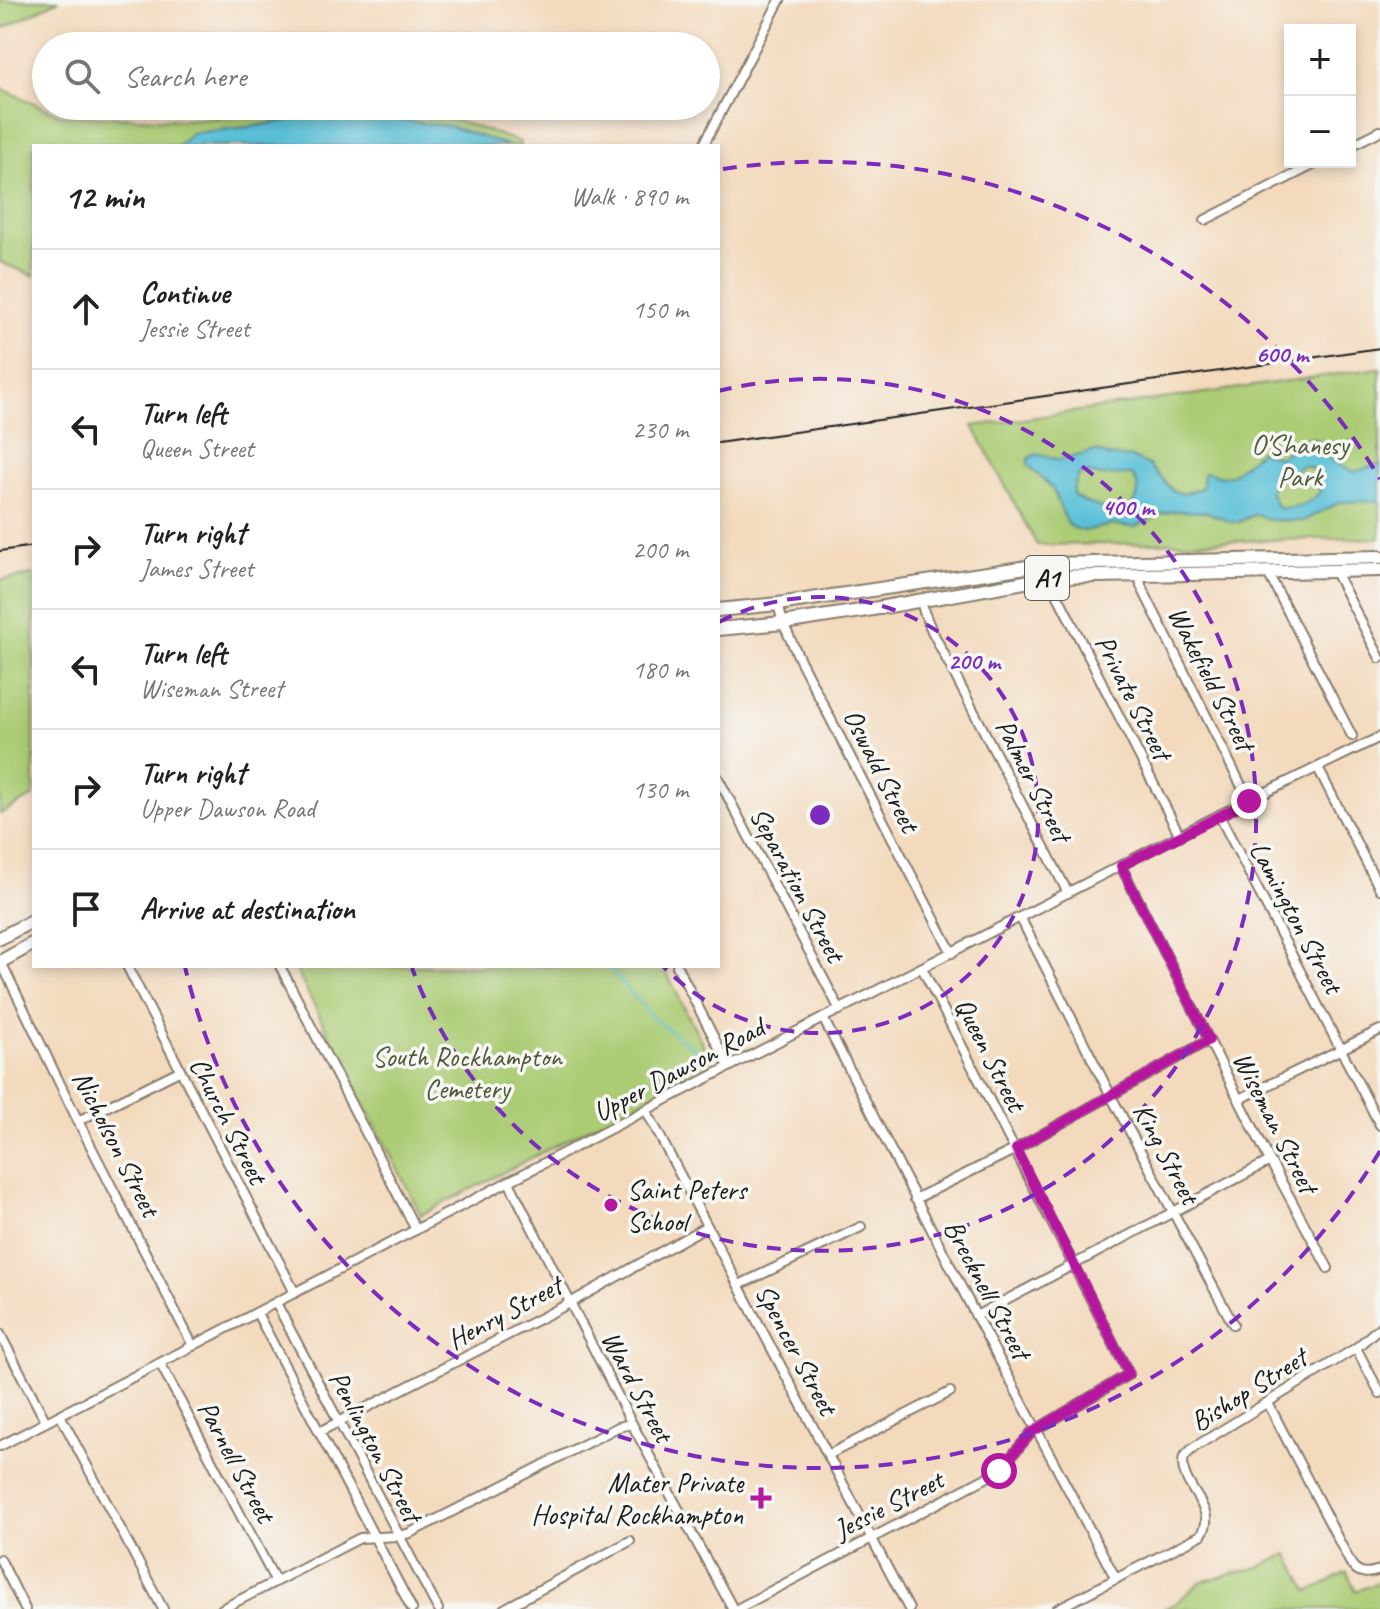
<!DOCTYPE html>
<html lang="en">
<head>
<meta charset="utf-8">
<style>
	:root { --surface:#fff; --page:#f6f6f6; --text:#222; --muted:#767676; --line:#e0e0e0 }
	body { margin:0; font-family:Caveat,sans-serif; background:var(--page); color:var(--text) }
	.controls { position:absolute; right:24px; top:24px; display:grid; overflow:hidden; border-radius:0px; box-shadow:0 4px 12px #0003 }
	.controls button { width:72px; height:72px; display:grid; place-items:center; padding:0; border:0; border-bottom:2px solid var(--line); background:var(--surface); color:var(--text); font:40px sans-serif }
	.stop { position:absolute; width:24px; height:24px; margin:-18px; border:6px solid #b5179e; border-radius:50%; background:#fff }
	.stop.end { background:#b5179e; border-color:#fff; box-shadow:0 2px 8px #0008 }
	.list { margin:0; padding:0; list-style:none }
	h2 { display:flex; justify-content:space-between; align-items:center; height:104px; margin:0; padding:0 32px; font-size:34px }
	h2 small { font-size:26px; font-weight:400; color:var(--muted) }
	.list li { display:grid; grid-template-columns:52px 1fr auto; gap:24px; align-items:center; box-sizing:border-box; height:120px; padding:0 32px; border-top:2px solid var(--line) }
	.list b { display:block; font-size:30px; white-space:nowrap }
	.list p { margin:0; font-size:26px; white-space:nowrap; color:var(--muted) }
	.list em { font-size:26px; font-style:normal; color:var(--muted) }
	.icon { flex:none; width:44px; height:44px; fill:none; stroke:currentColor; stroke-width:2; stroke-linecap:round; stroke-linejoin:round }
	.map { position:relative; flex:none; width:1380px; height:1609px; overflow:hidden }
	.search { position:absolute; background:var(--surface); box-shadow:0 4px 12px #0003; left:32px; top:32px; width:688px; height:88px; display:flex; align-items:center; gap:20px; box-sizing:border-box; padding:0 28px; border-radius:44px; color:var(--muted); font-size:30px }
	.panel { position:absolute; background:var(--surface); box-shadow:0 4px 12px #0003; left:32px; top:144px; width:688px; height:824px; border-radius:0px }
	.map>svg:first-child { display:block }
	.green { fill:#abcc75; stroke:#647448; stroke-width:2 }
	.water { fill:#5bc1d8; stroke:#3c6e7a; stroke-width:2; fill-rule:evenodd }
	.lines { fill:none; stroke-linecap:round; stroke-linejoin:round }
	.stream { stroke:#5bc1d8; stroke-width:2 }
	.minor-casing { stroke:#887b6c; stroke-width:12 }
	.highway-casing { stroke:#887b6c; stroke-width:16 }
	.minor { stroke:#fff; stroke-width:8 }
	.highway { stroke:#fff; stroke-width:12 }
	.rail { stroke:#1c1c1c; stroke-width:2 }
	.route { stroke:#b5179e; stroke-width:10 }
	.ring { fill:none; stroke:#7b2cbf; stroke-width:4; stroke-dasharray:14 10 }
	.poi-dot { fill:#b5179e; stroke:#f6f6f2; stroke-width:3 }
	.labels { text-anchor:middle; stroke-width:7; stroke-linejoin:round; paint-order:stroke }
	.shield { fill:#f6f6f2; stroke:#5d5d5c; stroke-width:2 }
	.shield-label { font-size:26px; font-weight:bold; fill:#1c1c1c }
	.park-label { font-size:28px; fill:#4e5a3b; stroke:#f6f6f2 }
	.street-label { font-size:28px; fill:#1c1c1c; stroke:#f6f6f2 }
	.poi-label { font-size:28px; fill:#1c1c1c; stroke:#f6f6f2; text-anchor:start }
	.centre { fill:#7b2cbf; stroke:#f6f6f2; stroke-width:4 }
	.ring-label { font-size:24px; text-anchor:middle; font-weight:bold; fill:#7b2cbf; stroke:#f6f6f2; stroke-width:7; stroke-linejoin:round; paint-order:stroke }
</style>
</head>
<body>
<div class="map">
<svg width="1380" height="1609" viewBox="0 0 1380 1609">
	<rect width="100%" height="100%" fill="#f6f6f2"/>
	<filter id="ink" filterUnits="userSpaceOnUse"><feTurbulence type="fractalNoise" baseFrequency=".0125" numOctaves="2"/><feDisplacementMap in="SourceGraphic" scale="16" xChannelSelector="R" yChannelSelector="G"/><feConvolveMatrix kernelMatrix="1 2 1 2 8 2 1 2 1" color-interpolation-filters="sRGB"/></filter>
	<filter id="wash" filterUnits="userSpaceOnUse"><feTurbulence type="fractalNoise" baseFrequency=".006" numOctaves="4" result="noise"/><feDisplacementMap in="SourceGraphic" scale="32" xChannelSelector="R" yChannelSelector="G"/><feGaussianBlur stdDeviation="1.8" result="paint"/><feColorMatrix in="noise" values="0 0 0 0 0 0 0 0 0 0 0 0 0 0 0 0 0 1.4 0 .05"/><feComposite in="paint" operator="in"/></filter>
	<g filter="url(#wash)">
		<rect width="100%" height="100%" fill="#f3dabd"/>
		<g class="green">
			<path d="M0,0H59L0,30Z"/>
			<path d="M0,88L61,115L185,120L330,109L455,120L520,142V146H34V276L0,262Z"/>
			<path d="M1380,368V538C1266,539 1151,544 1037,545L973,426Z"/>
			<path d="M34,575V796L0,814V580Z"/>
			<path d="M294,966H663L713,1064L421,1215Z"/>
			<path d="M1288,1554L1308,1592L1347,1572L1356,1591L1377,1583L1380,1589V1609H1163L1176,1603L1200,1582L1259,1567Z"/>
		</g>
		<g class="water">
			<path d="M356,115L449,126L510,146H178L191,133L256,126L305,117Z"/>
			<path d="M1313,438L1317,440L1330,459L1354,472L1380,464V501L1340,502L1303,521L1270,520L1256,514L1239,522H1231L1207,512L1175,511L1161,514L1135,527L1111,525L1084,531L1071,527L1066,521L1052,488L1028,465V459L1036,454L1061,460L1096,451L1109,456L1133,458L1149,465L1172,490L1183,494L1202,488L1203,474L1206,472L1222,476L1231,475L1260,451L1279,457L1306,439ZM1303,465L1313,469L1320,492C1311,504 1292,509 1278,508L1270,491L1278,476L1286,477ZM1087,473L1101,476L1132,475C1145,490 1136,512 1115,510C1103,509 1082,503 1073,495V489L1079,475Z"/>
		</g>
		<g class="lines">
			<path class="stream" d="M607,966L652,1017L704,1056"/>
		</g>
	</g>
	<g filter="url(#ink)">
		<g class="lines">
			<g class="minor-casing">
				<g id="minor">
					<path d="M703,146L780,0"/>
					<path d="M1350,146L1380,131"/>
					<path d="M1205,220L1319,162"/>
					<path d="M1267,571L1352,736"/>
					<path d="M1335,572L1380,658"/>
					<path d="M1140,574L1141,586L1249,801"/>
					<path d="M1053,577L1058,596L1180,836"/>
					<path d="M921,600L924,612L932,631L1068,893"/>
					<path d="M778,604L783,623L800,660L952,953"/>
					<path d="M1318,768L1380,889"/>
					<path d="M718,778L840,1010"/>
					<path d="M1219,815L1380,1125"/>
					<path d="M1121,866L1270,1161L1328,1268"/>
					<path d="M1020,917L1111,1096L1233,1324"/>
					<path d="M1,962L78,1121L193,1346"/>
					<path d="M127,966L295,1293"/>
					<path d="M280,966L416,1230"/>
					<path d="M677,966L729,1067"/>
					<path d="M823,1018L976,1316L1116,1579"/>
					<path d="M1240,1099L1380,1030"/>
					<path d="M646,1110L909,1609"/>
					<path d="M78,1121L179,1071"/>
					<path d="M509,1182L632,1424L733,1609"/>
					<path d="M915,1199L1016,1149L1209,1040"/>
					<path d="M739,1285L861,1227"/>
					<path d="M276,1303L438,1609"/>
					<path d="M257,1313L412,1609"/>
					<path d="M976,1316L1270,1161"/>
					<path d="M0,1334L46,1422"/>
					<path d="M1356,1348L1380,1393"/>
					<path d="M160,1363L275,1580"/>
					<path d="M1268,1403L1351,1564C1359,1575 1368,1574 1380,1570"/>
					<path d="M60,1415L163,1609"/>
					<path d="M319,1432L570,1303L707,1226"/>
					<path d="M0,1446L823,1018L1219,815L1380,737"/>
					<path d="M828,1455L950,1392"/>
					<path d="M0,1559L25,1609"/>
					<path d="M222,1609L360,1538L399,1536L410,1533L618,1427L632,1424"/>
					<path d="M504,1609L630,1541"/>
					<path d="M737,1609L999,1471L1031,1433L1129,1374L922,968"/>
					<path d="M1057,1609L1201,1535C1221,1508 1176,1485 1184,1457L1193,1448L1356,1348L1380,1327"/>
				</g>
			</g>
			<g class="highway-casing">
				<g id="highway">
					<path d="M718,610L778,604L1047,564L1380,557"/>
					<path d="M718,629L783,623L867,610L1053,577L1380,570"/>
					<path d="M0,938L34,920"/>
					<path d="M0,962L34,943"/>
				</g>
			</g>
			<use href="#minor" class="minor"/>
			<use href="#highway" class="highway"/>
			<g class="rail">
				<path d="M718,443L1380,348"/>
				<path d="M0,551L34,546"/>
			</g>
		</g>
	</g>
	<g class="lines" filter="url(#ink)">
		<path class="route" d="M999,1471L1031,1433L1129,1374L1016,1149L1209,1040L1121,866L1249,801"/>
	</g>
	<g class="ring">
		<path d="M719 622A218 218 0 1 1 663 966"/>
		<path d="M718 391A436 436 0 1 1 412 968"/>
		<path d="M1380 1151A653 653 0 0 1 185 967M723 169A653 653 0 0 1 1380 479"/>
	</g>
	<g class="poi-dot">
		<circle cx="611" cy="1205" r="8"/>
		<path d="M757 1486h8v8h8v8h-8v8h-8v-8h-8v-8h8z"/>
	</g>
	<g class="labels">
		<rect class="shield" x="1025" y="556" width="44" height="44" rx="6"/>
		<g class="shield-label">
			<text x="1047" y="587">A1</text>
		</g>
		<g class="park-label">
			<text x="1300" y="454">O'Shanesy<tspan x="1300" dy="32">Park</tspan></text>
			<text x="467" y="1066">South Rockhampton<tspan x="467" dy="32">Cemetery</tspan></text>
		</g>
		<g class="street-label">
			<text transform="translate(1212 678) rotate(63)" y="10">Wakefield Street</text>
			<text transform="translate(1134 697) rotate(63)" y="10">Private Street</text>
			<text transform="translate(882 770) rotate(63)" y="10">Oswald Street</text>
			<text transform="translate(1034 780) rotate(63)" y="10">Palmer Street</text>
			<text transform="translate(798 884) rotate(62)" y="10">Separation Street</text>
			<text transform="translate(1297 917) rotate(62)" y="10">Lamington Street</text>
			<text transform="translate(991 1054) rotate(63)" y="10">Queen Street</text>
			<text transform="translate(678 1069) rotate(-28)" y="10">Upper Dawson Road</text>
			<text transform="translate(229 1120) rotate(63)" y="10">Church Street</text>
			<text transform="translate(1276 1122) rotate(63)" y="10">Wiseman Street</text>
			<text transform="translate(117 1143) rotate(63)" y="10">Nicholson Street</text>
			<text transform="translate(1167 1153) rotate(62)" y="10">King Street</text>
			<text transform="translate(988 1289) rotate(62)" y="10">Brecknell Street</text>
			<text transform="translate(504 1312) rotate(-28)" y="10">Henry Street</text>
			<text transform="translate(797 1349) rotate(62)" y="10">Spencer Street</text>
			<text transform="translate(638 1386) rotate(62)" y="10">Ward Street</text>
			<text transform="translate(1248 1389) rotate(-32)" y="10">Bishop Street</text>
			<text transform="translate(376 1446) rotate(62)" y="10">Penlington Street</text>
			<text transform="translate(237 1461) rotate(62)" y="10">Parnell Street</text>
			<text transform="translate(888 1504) rotate(-27)" y="10">Jessie Street</text>
		</g>
		<g class="poi-label">
			<text x="627" y="1199">Saint Peters<tspan x="627" dy="32">School</tspan></text>
			<text x="743" y="1492" text-anchor="end">Mater Private<tspan x="743" dy="32">Hospital Rockhampton</tspan></text>
		</g>
	</g>
	<circle cx="820" cy="815" r="12" class="centre"/>
	<g class="ring-label">
		<text x="1282" y="362">600 m</text>
		<text x="1128" y="515">400 m</text>
		<text x="974" y="669">200 m</text>
	</g>
</svg>
<div class="controls">
<button>+</button>
<button>−</button>
</div>
<div class="stop" style="left:999px;top:1471px"></div>
<div class="stop end" style="left:1249px;top:801px"></div>
<div class="search"><svg class="icon" aria-label="search" viewBox="0 0 24 24"><circle cx="10" cy="10" r="6"/><path d="M15 15l6 6"/></svg>Search here</div>
<section class="panel">
<h2>12 min<small>Walk · 890 m</small></h2>
<ul class="list">
<li><svg class="icon" aria-label="ahead" viewBox="0 0 24 24"><path d="M12 20V5M6 11l6-6 6 6"/></svg><div><b>Continue</b><p>Jessie Street</p></div><em>150 m</em></li>
<li><svg class="icon" aria-label="left" viewBox="0 0 24 24"><path d="M17 20v-9H6M10 6l-5 5 5 5"/></svg><div><b>Turn left</b><p>Queen Street</p></div><em>230 m</em></li>
<li><svg class="icon" aria-label="right" viewBox="0 0 24 24"><path d="M7 20v-9h11M14 6l5 5-5 5"/></svg><div><b>Turn right</b><p>James Street</p></div><em>200 m</em></li>
<li><svg class="icon" aria-label="left" viewBox="0 0 24 24"><path d="M17 20v-9H6M10 6l-5 5 5 5"/></svg><div><b>Turn left</b><p>Wiseman Street</p></div><em>180 m</em></li>
<li><svg class="icon" aria-label="right" viewBox="0 0 24 24"><path d="M7 20v-9h11M14 6l5 5-5 5"/></svg><div><b>Turn right</b><p>Upper Dawson Road</p></div><em>130 m</em></li>
<li><svg class="icon" aria-label="arrive" viewBox="0 0 24 24"><path d="M6 21V4h12l-3 4 3 4H6"/></svg><div><b>Arrive at destination</b></div></li>
</ul>
</section>
</div>
</body>
</html>
